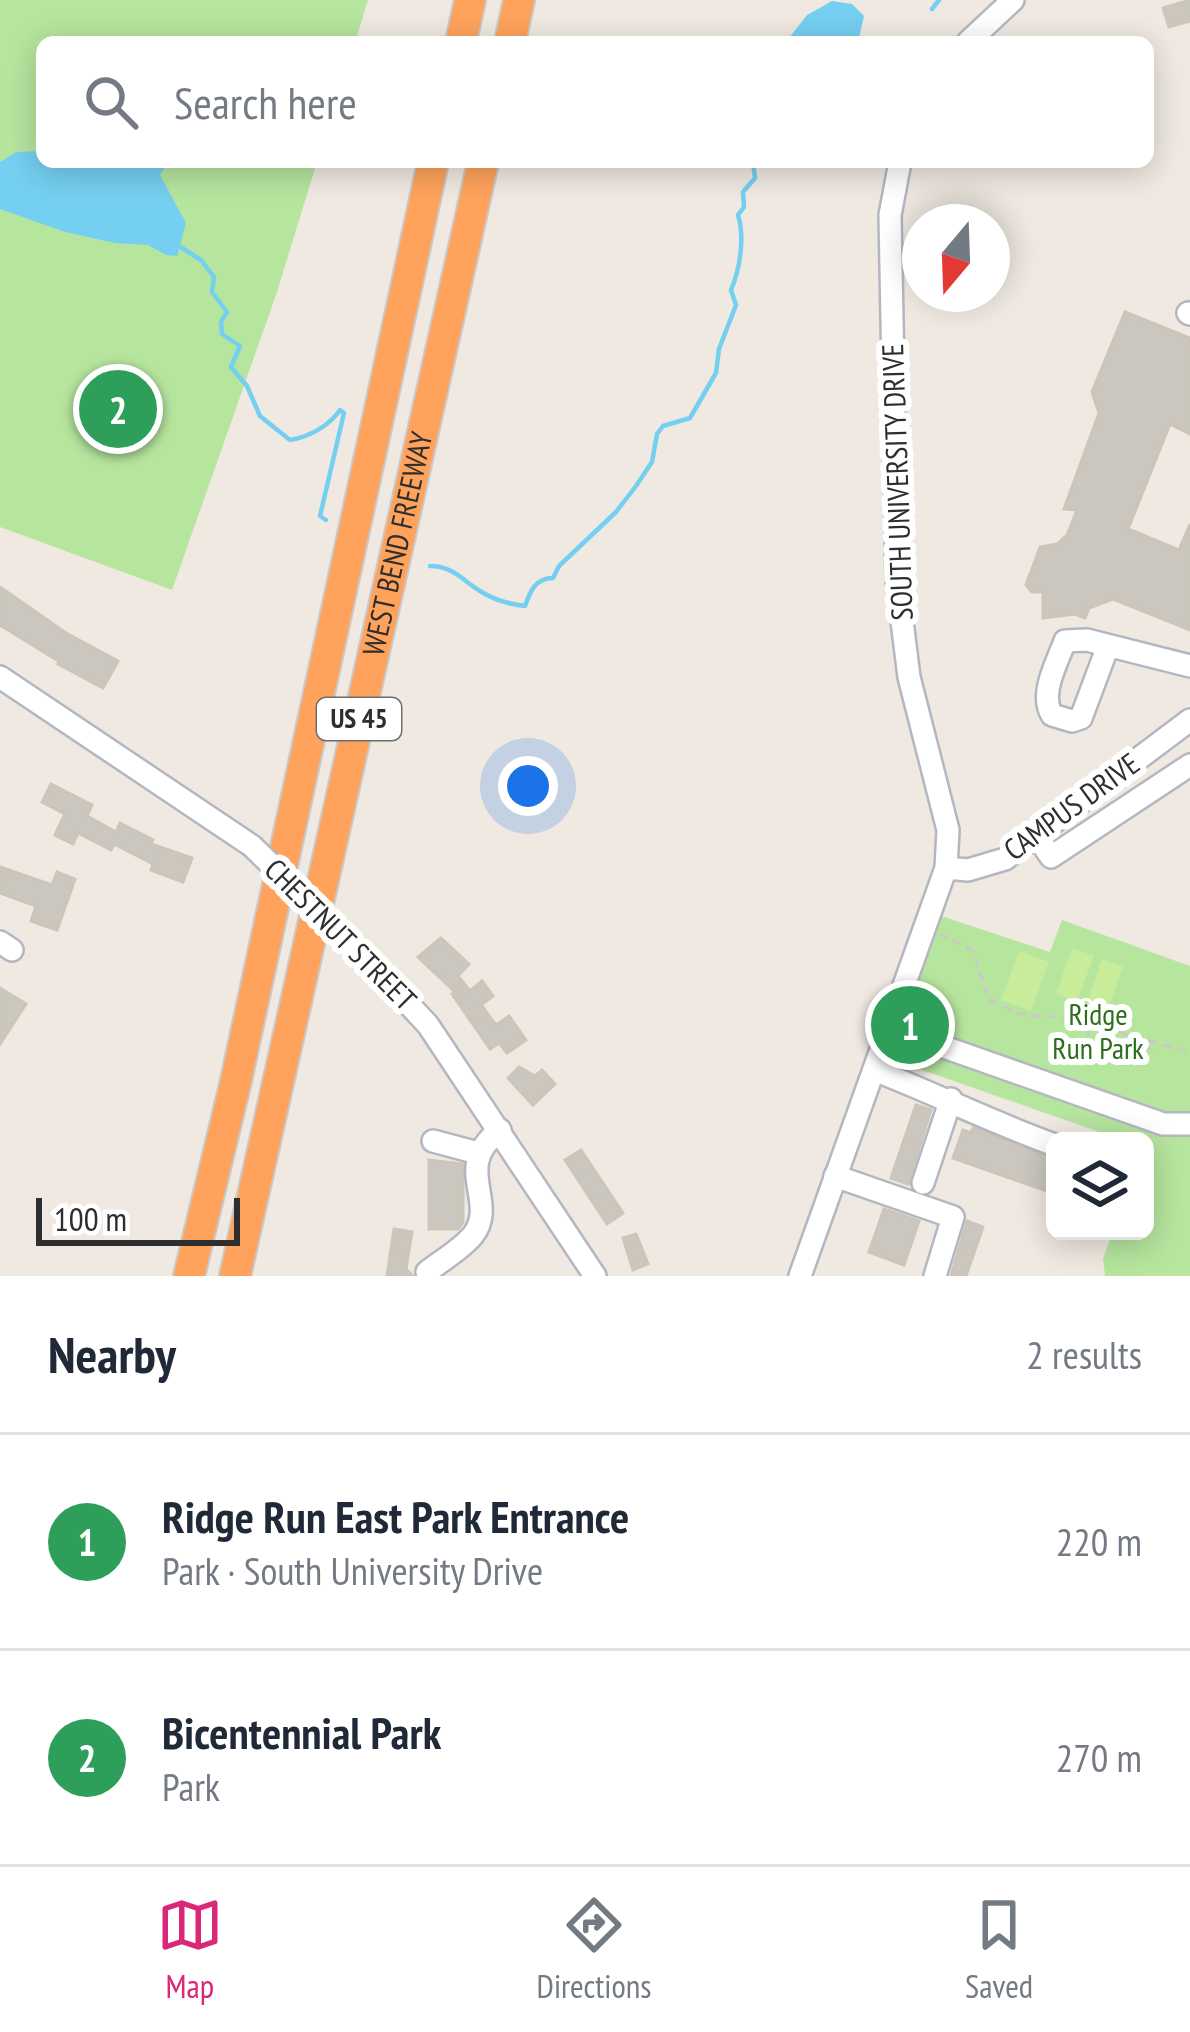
<!DOCTYPE html>
<html lang="en">
<head>
<meta charset="utf-8">
<style>
	:root { --surface:#fff; --page:#f6f6f7; --text:#1f2937; --muted:#747a83; --line:#e0e1e3; --accent:#db2777 }
	body { margin:0; font-family:"PT Sans Narrow",sans-serif; background:var(--page); color:var(--text) }
	.controls { position:absolute; right:36px; bottom:36px; display:grid; overflow:hidden; border-radius:18px; box-shadow:0 6px 30px #0003 }
	.controls button { width:108px; height:108px; display:grid; place-items:center; padding:0; border:0; border-bottom:3px solid var(--line); background:var(--surface); color:var(--text); font:60px sans-serif }
	.compass { position:absolute; left:902px; top:204px; width:108px; height:108px; border-radius:50%; background:var(--surface); box-shadow:0 6px 30px #0003; rotate:199deg }
	.scale { position:absolute; left:36px; bottom:30px; width:204px; box-sizing:border-box; padding-left:12px; border:6px solid #2e2e2e; border-top:0; font-size:33px; line-height:42px; white-space:nowrap; color:#2e2e2e; -webkit-text-stroke:9px #fff; paint-order:stroke }
	.you { position:absolute; left:528px; top:786px; width:42px; height:42px; margin:-30px; border:9px solid #fff; border-radius:50%; background:#1a73e8; box-shadow:0 0 0 18px #1a73e833 }
	.badge { display:grid; place-items:center; width:78px; height:78px; border-radius:50%; background:var(--accent); color:#fff; font-size:39px; font-weight:700 }
	.pin { position:absolute; translate:-50% -50%; border:6px solid #fff; box-shadow:0 3px 12px #0006 }
	.list { margin:0; padding:0; list-style:none }
	h2 { display:flex; justify-content:space-between; align-items:center; height:156px; margin:0; padding:0 48px; font-size:51px }
	h2 small { font-size:39px; font-weight:400; color:var(--muted) }
	.list li { display:grid; grid-template-columns:78px 1fr auto; gap:36px; align-items:center; box-sizing:border-box; height:216px; padding:0 48px; border-top:3px solid var(--line) }
	.list b { display:block; font-size:45px; white-space:nowrap }
	.list p { margin:0; font-size:39px; white-space:nowrap; color:var(--muted) }
	.list em { font-size:39px; font-style:normal; color:var(--muted) }
	.icon { flex:none; width:66px; height:66px; fill:none; stroke:currentColor; stroke-width:2; stroke-linecap:round; stroke-linejoin:round }
	.map { position:relative; flex:none; width:1190px; height:1276px; overflow:hidden }
	.search { position:absolute; background:var(--surface); box-shadow:0 6px 30px #0003; left:36px; right:36px; top:36px; height:132px; display:flex; align-items:center; gap:30px; box-sizing:border-box; padding:0 42px; border-radius:18px; color:var(--muted); font-size:45px }
	.sheet { height:588px; background:var(--surface) }
	nav { display:flex; justify-content:space-around; align-items:center; box-sizing:border-box; height:168px; border-top:3px solid var(--line); background:var(--surface); font-size:33px; color:var(--muted) }
	nav a { display:grid; justify-items:center; gap:6px }
	nav .on { color:var(--accent) }
	.map>svg:first-child { display:block }
	.green { fill:#b6e59e }
	.pitch { fill:#c9ec9a }
	.water { fill:#75cff0 }
	.lines { fill:none; stroke-linecap:round; stroke-linejoin:round }
	.stream { stroke:#75cff0; stroke-width:4.5 }
	.building { fill:#cbc7bf; stroke:#cbc5ba; stroke-width:3 }
	.minor-casing { stroke:#b4b7c1; stroke-width:26 }
	.highway-casing { stroke:#c9c9c9; stroke-width:34 }
	.path { stroke:#c9c9c9; stroke-width:3; stroke-dasharray:9 6; stroke-linecap:butt }
	.minor { stroke:#fff; stroke-width:21 }
	.highway { stroke:#ffa35c; stroke-width:30 }
	.minor-bridge-casing { stroke:#b4b7c1; stroke-width:26; stroke-linecap:butt }
	.minor-bridge { stroke:#fff; stroke-width:21 }
	.labels { text-anchor:middle; stroke-width:12; stroke-linejoin:round; paint-order:stroke }
	.shield { fill:#fff; stroke:#6d6d6d; stroke-width:3 }
	.shield-label { font-size:27px; font-weight:bold; fill:#2e2e2e }
	.street-label { font-size:30px; fill:#2e2e2e; stroke:#fff }
	.park-label { font-size:30px; fill:#2c6e1b; stroke:#fff }
</style>
</head>
<body>
<div class="map">
<svg width="1190" height="1276" viewBox="0 0 1190 1276">
	<rect width="100%" height="100%" fill="#efe9e1"/>
	<g class="green">
		<path d="M0,0H368L355,42H42V162H317L277,292L172,590L0,527Z"/>
		<path d="M941,916L1050,952L1062,920L1190,966V1276H1105L1103,1259L1113,1231H1145V1141H1125L891,1059Z"/>
	</g>
	<g class="pitch">
		<path d="M1072,948L1094,956L1077,1001L1056,994Z"/>
		<path d="M1019,951L1049,962L1031,1011L1001,1000Z"/>
		<path d="M1102,959L1123,967L1107,1012L1086,1005Z"/>
	</g>
	<g class="water">
		<path d="M832,1L852,4L864,16L858,42H786L807,15Z"/>
		<path d="M42,151V162H168L160,175L186,223L177,256L166,255L148,245L115,243L65,232L0,209V162L16,152Z"/>
	</g>
	<g class="lines">
		<g class="stream">
			<path d="M932,9L939,0"/>
			<path d="M179,246L201,260L214,277L212,292L227,312L221,322L222,334L240,346L231,367L247,386L260,416L290,440C309,437 329,426 340,410L344,413L320,516L326,520"/>
			<path d="M430,566C453,566 462,580 480,591C494,600 508,604 525,606C530,592 535,578 553,578L559,566L616,512L636,486L652,462L657,434L663,426L690,418L716,373L719,349L736,305L731,290C740,269 745,237 738,215L744,207L743,192L755,178L753,162"/>
		</g>
	</g>
	<g class="building">
		<path d="M1190,0V21L1169,27L1163,8Z"/>
		<path d="M1125,312L1190,338V434L1170,424L1128,529L1179,550L1190,524V630L1113,599L1089,608L1085,618L1075,614L1043,618V592H1032L1026,585L1040,547L1057,544L1067,535L1077,510L1064,509L1099,413L1092,392Z"/>
		<path d="M0,587L66,633L118,661L103,688L58,664L60,662L0,625Z"/>
		<path d="M51,784L92,805L87,816L116,832L120,823L153,840L151,844L192,858L183,882L151,870L153,864L114,844L111,850L78,833L73,844L55,835L65,814L42,802Z"/>
		<path d="M0,867L52,885L57,872L75,879L57,930L31,921L36,906L0,893Z"/>
		<path d="M441,938L469,964L458,976L470,991L482,981L493,996L481,1005L496,1025L509,1016L526,1040L507,1053L499,1043L490,1049L452,994L455,992L418,957Z"/>
		<path d="M0,988L26,1004L0,1044Z"/>
		<path d="M519,1067L535,1076L542,1070L555,1084L533,1105L508,1078Z"/>
		<path d="M916,1105L931,1110L908,1184L891,1178Z"/>
		<path d="M973,1128L1055,1160V1194L953,1158L963,1130L971,1133Z"/>
		<path d="M581,1150L623,1213L607,1224L565,1160Z"/>
		<path d="M429,1160L463,1164V1222L458,1229H429Z"/>
		<path d="M884,1209L919,1221L904,1265L869,1252Z"/>
		<path d="M967,1221L983,1227L966,1276H951Z"/>
		<path d="M394,1229L412,1232L406,1269L413,1276H387Z"/>
		<path d="M636,1234L648,1264L633,1270L623,1238Z"/>
	</g>
	<g class="lines">
		<g class="minor-casing">
			<g id="minor">
				<path d="M968,42L1013,0"/>
				<path d="M1188,313L1190,314"/>
				<path d="M1108,646L1081,718L1072,721L1052,715C1039,694 1057,663 1065,641L1087,640L1190,666"/>
				<path d="M0,677L252,846"/>
				<path d="M1036,835L1051,857L1190,765"/>
				<path d="M946,868L968,870L1005,859L1190,720"/>
				<path d="M0,942L12,950"/>
				<path d="M362,954L428,1025L595,1276"/>
				<path d="M890,1028L1163,1124H1190"/>
				<path d="M874,1070C936,1094 993,1123 1055,1145"/>
				<path d="M433,1141L478,1153"/>
				<path d="M835,1176L953,1217L935,1276"/>
				<path d="M923,1183L951,1099"/>
				<path d="M427,1272C441,1261 462,1249 473,1235C499,1202 451,1167 500,1130"/>
				<path d="M800,1276L946,868L948,830L909,677L897,581L890,215L900,162"/>
			</g>
		</g>
		<g class="highway-casing">
			<g id="highway">
				<path d="M461,42L470,0"/>
				<path d="M510,42L519,0"/>
				<path d="M189,1276L235,1085L433,162"/>
				<path id="s1" d="M235,1276L483,162"/>
			</g>
		</g>
		<g class="path">
			<path d="M939,934L973,951L989,1000L1020,1014L1070,1019L1190,1052"/>
			<path d="M1089,1028L1085,1046L1134,1065L1141,1049H1151L1154,1041"/>
		</g>
		<use href="#minor" class="minor"/>
		<use href="#highway" class="highway"/>
		<g class="minor-bridge-casing">
			<path id="minor-bridge" d="M252,846L362,954"/>
		</g>
		<use href="#minor-bridge" class="minor-bridge"/>
	</g>
	<g class="labels">
		<rect class="shield" x="317" y="698" width="84" height="42" rx="9"/>
		<g class="shield-label">
			<text x="359" y="728">US 45</text>
		</g>
		<g class="street-label">
			<text transform="translate(898 482) rotate(-92)" y="10">SOUTH UNIVERSITY DRIVE</text>
			<text dy="10" stroke="none"><textPath href="#s1" startOffset="750">WEST BEND FREEWAY</textPath></text>
			<text transform="translate(1072 807) rotate(-36)" y="10">CAMPUS DRIVE</text>
			<text transform="translate(340 935) rotate(45)" y="10">CHESTNUT STREET</text>
		</g>
		<g class="park-label">
			<text x="1098" y="1025">Ridge<tspan x="1098" dy="34">Run Park</tspan></text>
		</g>
	</g>
</svg>
<div class="controls">
<button><svg class="icon" aria-label="layers" viewBox="0 0 24 24"><path d="M12 4l9 5-9 5-9-5zM3 14l9 5 9-5"/></svg></button>
</div>
<svg class="compass" viewBox="-18 -18 36 36"><path d="M0-13l5 13h-10z" fill="#e53935"/><path d="M0 13l5-13h-10z" fill="#747a83"/></svg>
<div class="scale">100 m</div>
<div class="you"></div>
<div class="pin badge" style="left:910px;top:1025px;background:#2e9e5b">1</div>
<div class="pin badge" style="left:118px;top:409px;background:#2e9e5b">2</div>
<div class="search"><svg class="icon" aria-label="search" viewBox="0 0 24 24"><circle cx="10" cy="10" r="6"/><path d="M15 15l6 6"/></svg>Search here</div>
</div>
<section class="sheet">
<h2>Nearby<small>2 results</small></h2>
<ul class="list">
<li><span class="badge" style="background:#2e9e5b">1</span><div><b>Ridge Run East Park Entrance</b><p>Park · South University Drive</p></div><em>220 m</em></li>
<li><span class="badge" style="background:#2e9e5b">2</span><div><b>Bicentennial Park</b><p>Park</p></div><em>270 m</em></li>
</ul>
</section>
<nav>
<a class="on"><svg class="icon" aria-label="map" viewBox="0 0 24 24"><path d="M3 6l6-2 6 2 6-2v14l-6 2-6-2-6 2zM9 4v14M15 6v14"/></svg>Map</a>
<a><svg class="icon" aria-label="directions" viewBox="0 0 24 24"><path d="M12 3l9 9-9 9-9-9zM9 14v-3h6M13 9l2 2-2 2"/></svg>Directions</a>
<a><svg class="icon" aria-label="saved" viewBox="0 0 24 24"><path d="M7 4h10v16l-5-4-5 4z"/></svg>Saved</a>
</nav>
</body>
</html>
